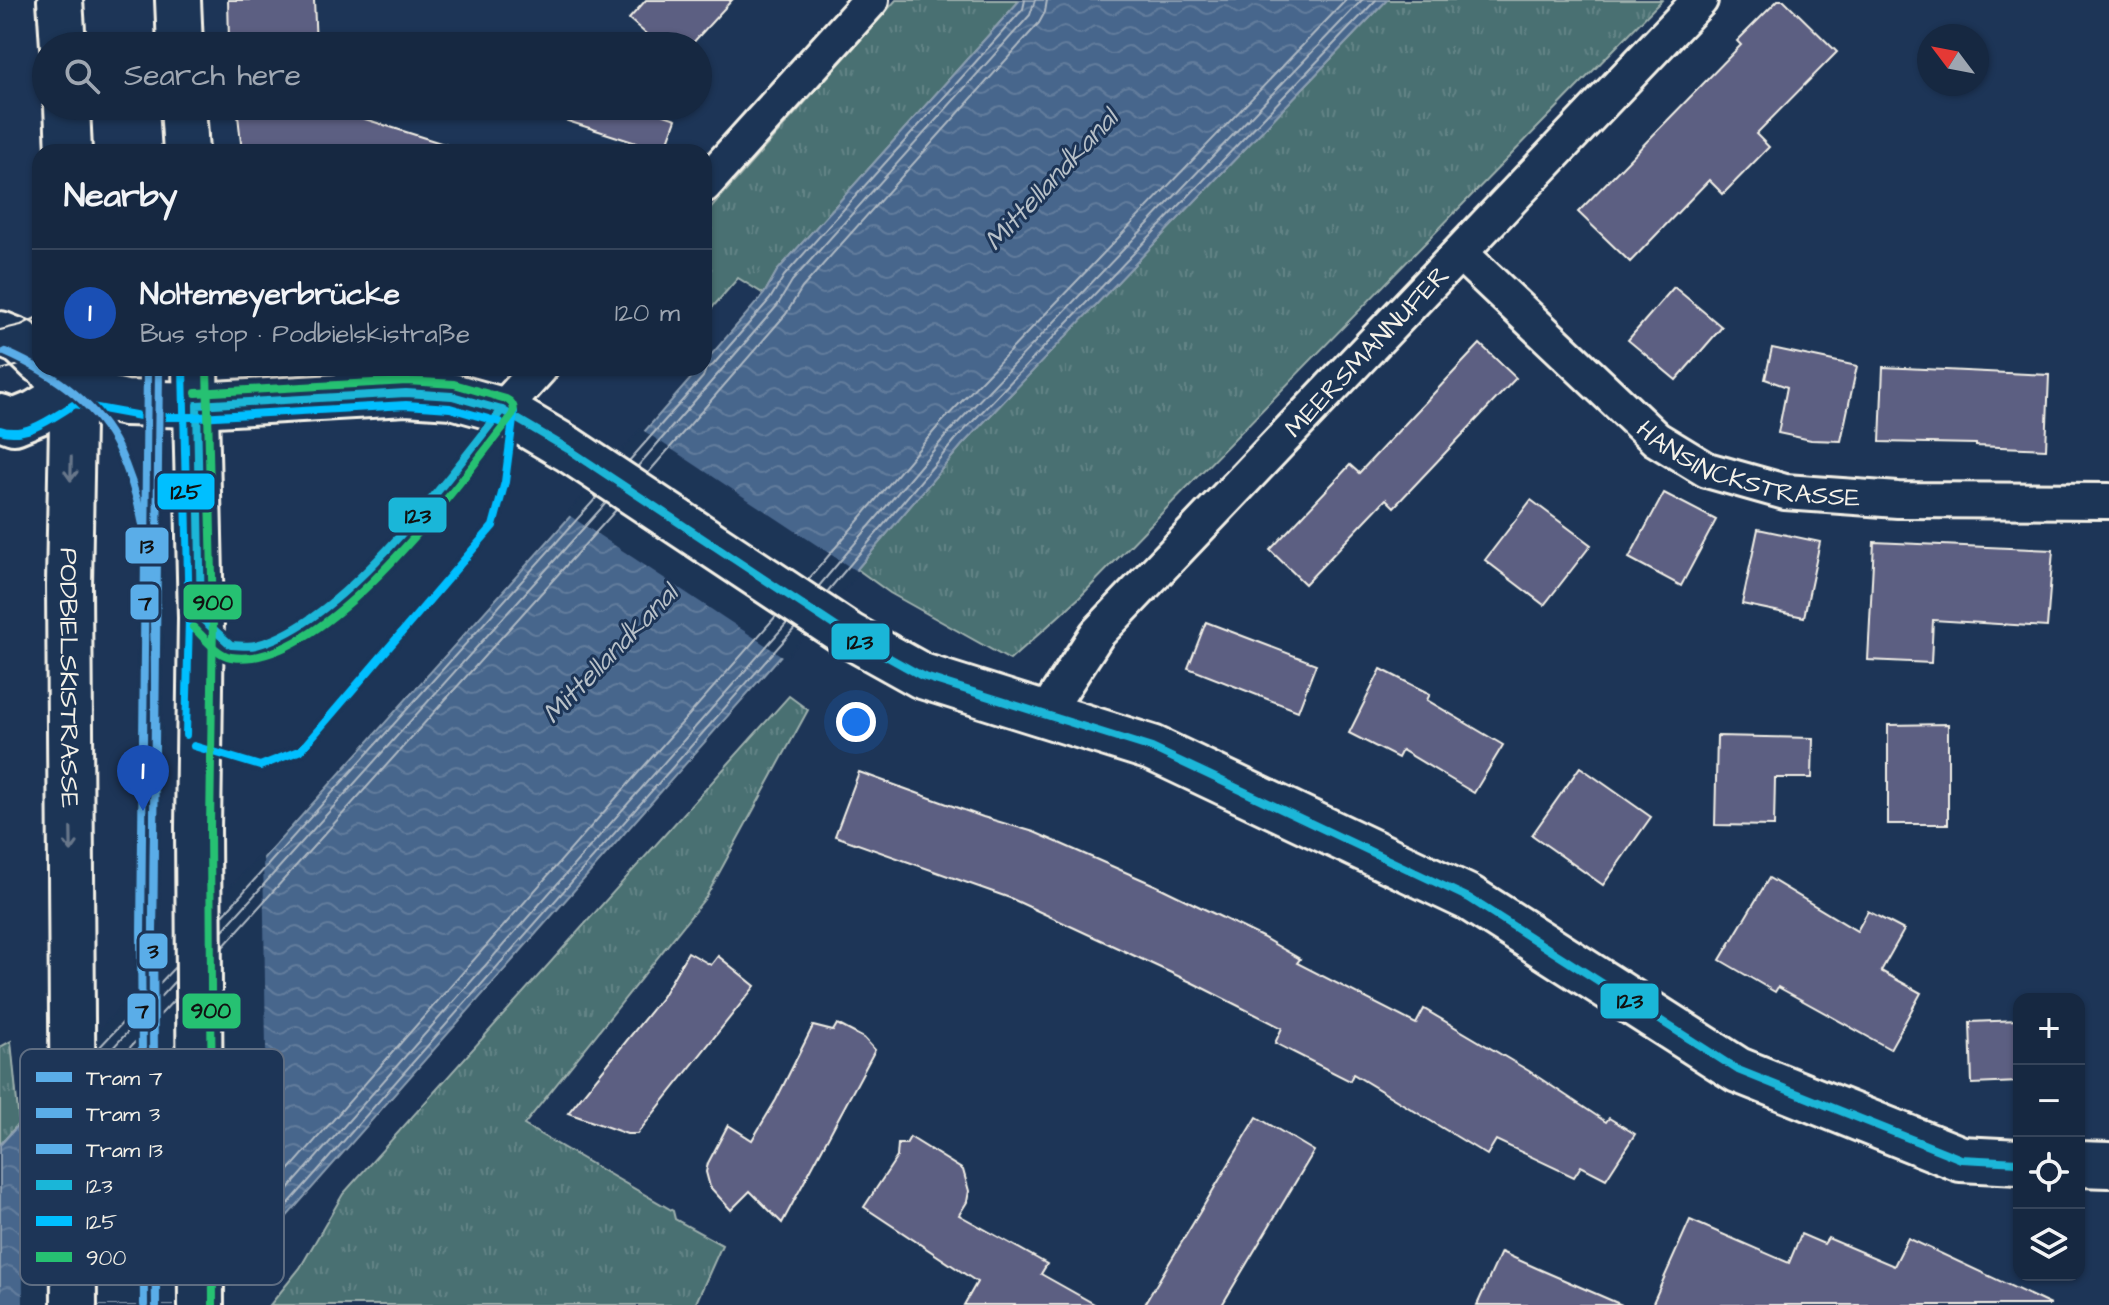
<!DOCTYPE html>
<html lang="en">
<head>
<meta charset="utf-8">
<style>
	:root { --surface:#162841; --page:#1f3048; --text:#f1f3f6; --muted:#9ea6b1; --line:#35445a; --accent:#bca0f2 }
	body { margin:0; font-family:"Architects Daughter",sans-serif; background:var(--page); color:var(--text) }
	.controls { position:absolute; right:24px; bottom:24px; display:grid; overflow:hidden; border-radius:16px; box-shadow:0 2px 6px #0004 }
	.controls button { width:72px; height:72px; display:grid; place-items:center; padding:0; border:0; border-bottom:2px solid var(--line); background:var(--surface); color:var(--text); font:40px sans-serif }
	.compass { position:absolute; left:1917px; top:24px; width:72px; height:72px; border-radius:50%; background:var(--surface); box-shadow:0 2px 6px #0004; rotate:302deg }
	.you { position:absolute; left:856px; top:722px; width:28px; height:28px; margin:-20px; border:6px solid #fff; border-radius:50%; background:#1a73e8; box-shadow:0 0 0 12px #1a73e833 }
	.badge { display:grid; place-items:center; width:52px; height:52px; border-radius:50%; background:var(--accent); color:#fff; font-size:26px; font-weight:700 }
	.pin { position:absolute; translate:-50% -66px; filter:drop-shadow(0 2px 4px #0008) }
	.pin::after { content:''; position:absolute; top:42px; width:28px; height:24px; background:inherit; clip-path:polygon(0 0,100% 0,50% 100%) }
	.list { margin:0; padding:0; list-style:none }
	h2 { display:flex; justify-content:space-between; align-items:center; height:104px; margin:0; padding:0 32px; font-size:34px }
	h2 small { font-size:26px; font-weight:400; color:var(--muted) }
	.list li { display:grid; grid-template-columns:52px 1fr auto; gap:24px; align-items:center; box-sizing:border-box; height:128px; padding:0 32px; border-top:2px solid var(--line) }
	.list b { display:block; font-size:30px; white-space:nowrap }
	.list p { margin:0; font-size:26px; white-space:nowrap; color:var(--muted) }
	.list em { font-size:26px; font-style:normal; color:var(--muted) }
	.icon { flex:none; width:44px; height:44px; fill:none; stroke:currentColor; stroke-width:2; stroke-linecap:round; stroke-linejoin:round }
	.map { position:relative; flex:none; width:2109px; height:1305px; overflow:hidden }
	.search { position:absolute; background:var(--surface); box-shadow:0 2px 6px #0004; left:32px; top:32px; width:680px; height:88px; display:flex; align-items:center; gap:20px; box-sizing:border-box; padding:0 28px; border-radius:44px; color:var(--muted); font-size:30px }
	.panel { position:absolute; background:var(--surface); box-shadow:0 2px 6px #0004; left:32px; top:144px; width:680px; height:232px; border-radius:24px }
	.map>svg:first-child { display:block }
	.park { fill:url(#park-tufts); stroke:#9eb0ad; stroke-width:2 }
	.water { fill:url(#water-waves); stroke:#8c9eb1; stroke-width:2 }
	.pier { fill:#1d3557 }
	.lines { fill:none; stroke-linecap:round; stroke-linejoin:round }
	.shore { stroke:#afb9c3; stroke-width:2 }
	.building { fill:#5c5e82; stroke:#f4f1e8; stroke-width:2 }
	.minor-casing { stroke:#f4f1e8; stroke-width:40 }
	.tertiary-casing { stroke:#f4f1e8; stroke-width:50 }
	.secondary-casing { stroke:#f4f1e8; stroke-width:50 }
	.minor { stroke:#1d3557; stroke-width:34 }
	.tertiary { stroke:#1d3557; stroke-width:44 }
	.secondary { stroke:#1d3557; stroke-width:44 }
	.tram { stroke:#f4f1e8; stroke-width:2 }
	.bus-1-casing { stroke:#1d3557; stroke-width:14 }
	.bus-2-casing { stroke:#1d3557; stroke-width:14 }
	.bus-3-casing { stroke:#1d3557; stroke-width:14 }
	.bus-1 { stroke:#1ab6d8; stroke-width:8 }
	.bus-2 { stroke:#00bfff; stroke-width:8 }
	.bus-3 { stroke:#26c172; stroke-width:8 }
	.tram-1-casing { stroke:#1d3557; stroke-width:14 }
	.tram-2-casing { stroke:#1d3557; stroke-width:14 }
	.tram-3-casing { stroke:#1d3557; stroke-width:14 }
	.tram-1 { stroke:#5aade8; stroke-width:8 }
	.tram-2 { stroke:#5aade8; stroke-width:8 }
	.tram-3 { stroke:#5aade8; stroke-width:8 }
	.oneway { stroke:#68778a }
	.labels { text-anchor:middle; stroke-width:6; stroke-linejoin:round; paint-order:stroke }
	.street-label { font-size:26px; fill:#f4f1e8; stroke:#1d3557 }
	.water-label { font-size:28px; font-style:italic; fill:#b7c0c8; stroke:#1d3557 }
	.key { fill:#1d3557; stroke:#5e6d82; stroke-width:2 }
	.key-label { font-size:22px; fill:#f4f1e8 }
	.line-badge { stroke:#1d3557; stroke-width:3 }
	.pale-badge-label { font-size:22px; text-anchor:middle; font-weight:bold; fill:#111 }
</style>
</head>
<body>
<div class="map">
<svg width="2109" height="1305" viewBox="0 0 2109 1305">
	<defs>
		<pattern id="park-tufts" width="24" height="20" patternUnits="userSpaceOnUse" patternTransform="scale(2)"><rect width="24" height="20" fill="#496f72"/><path d="M3 7l-1-3M5 7V3M7 7l1-3M15 17l-1-3M17 17v-4M19 17l1-3" fill="none" stroke="#648486"/></pattern>
		<pattern id="water-waves" width="16" height="10" patternUnits="userSpaceOnUse" patternTransform="scale(2)"><rect width="16" height="10" fill="#47668c"/><path d="M0 5q4-4 8 0t8 0" fill="none" stroke="#627c9c"/></pattern>
	</defs>
	<rect width="100%" height="100%" fill="#1d3557"/>
	<filter id="ink" filterUnits="userSpaceOnUse"><feTurbulence type="fractalNoise" baseFrequency=".0125" numOctaves="2"/><feDisplacementMap in="SourceGraphic" scale="16" xChannelSelector="R" yChannelSelector="G"/><feConvolveMatrix kernelMatrix="1 2 1 2 8 2 1 2 1" color-interpolation-filters="sRGB"/></filter>
	<g filter="url(#ink)">
		<g class="park">
			<path d="M896,0H1020L777,271L764,294L738,278L704,317V216Z"/>
			<path d="M1387,0H1662L1080,597L1010,660L890,593L857,569L962,445Z"/>
			<path d="M789,696L808,710L706,897L524,1125L673,1211L675,1219L722,1245L695,1305H270L300,1268L343,1194Z"/>
			<path d="M11,1041L19,1123L0,1145V1047Z"/>
		</g>
		<path class="water" d="M1020,0H1387L962,445L857,569L209,1305H0V1145L227,899L567,520L700,368H704V363L764,294L777,271Z"/>
		<g class="pier">
			<path d="M641,429L859,573L785,658L567,514Z"/>
			<path d="M263,852L269,1245L215,1305H23L22,1114Z"/>
		</g>
		<g class="lines">
			<g class="shore">
				<path d="M629,461L703,377L706,369L713,365L770,299L784,276L1023,9L1025,0"/>
				<path d="M638,466L777,306L792,281L1030,15L1035,0"/>
				<path d="M648,473L786,314L802,288L1039,23L1045,12L1047,0"/>
				<path d="M808,580L940,424L1346,0"/>
				<path d="M819,586L949,432L1362,0"/>
				<path d="M827,592L956,439L1376,0"/>
				<path d="M223,915L597,497"/>
				<path d="M223,930L606,503"/>
				<path d="M223,947L616,510"/>
				<path d="M96,1051L175,967"/>
				<path d="M96,1066L175,981"/>
				<path d="M96,1084L175,999"/>
				<path d="M225,1243L776,616"/>
				<path d="M225,1261L787,623"/>
				<path d="M225,1276L795,628"/>
			</g>
		</g>
		<g class="building">
			<path d="M228,0H314L316,46H236L235,40H229Z"/>
			<path d="M646,0H732L690,46H660L629,19Z"/>
			<path d="M1778,0H1784L1837,52L1756,134L1769,147L1723,194L1709,180L1630,262L1578,212L1741,45L1737,41Z"/>
			<path d="M237,106H324L447,145L445,152H242Z"/>
			<path d="M544,106H645L644,108L676,119L664,152L543,113Z"/>
			<path d="M1674,287L1722,327L1676,380L1628,340Z"/>
			<path d="M1480,344L1516,378L1394,507L1386,499L1305,584L1270,550L1350,465L1359,473Z"/>
			<path d="M1772,348L1857,366L1841,441L1811,440L1778,433L1787,387L1765,379Z"/>
			<path d="M1883,367L2049,375L2046,449L1976,446V444L1880,442Z"/>
			<path d="M1664,493L1716,520L1681,586L1629,558Z"/>
			<path d="M1531,500L1591,545L1544,605L1485,560Z"/>
			<path d="M1758,529L1820,542L1804,617L1742,604Z"/>
			<path d="M1874,542L2053,550L2047,627L1933,620L1931,663L1868,660Z"/>
			<path d="M1206,622L1316,664L1298,711L1188,668Z"/>
			<path d="M1381,669L1430,694L1427,700L1503,745L1474,793L1402,750L1398,758L1349,733Z"/>
			<path d="M1948,724V824H1888V725Z"/>
			<path d="M1717,736L1813,738L1812,778H1775L1774,826L1715,825Z"/>
			<path d="M1580,767L1651,817L1603,885L1532,835Z"/>
			<path d="M859,772L983,817L1034,832L1157,886L1262,937L1300,959L1297,963L1416,1024L1424,1009L1529,1071L1606,1122L1609,1118L1635,1134L1606,1179L1581,1166L1574,1177L1496,1140L1487,1155L1353,1074L1350,1081L1275,1043L1282,1028L1193,983L1010,898L835,836Z"/>
			<path d="M1769,878L1857,931L1868,911L1904,930L1881,971L1921,993L1890,1049L1778,987L1775,992L1720,960Z"/>
			<path d="M688,952L711,965L718,956L755,986L637,1134H627L568,1113L662,997Z"/>
			<path d="M2019,1020V1082L1972,1084L1970,1022Z"/>
			<path d="M837,1024L864,1038L875,1050L782,1223L750,1191L731,1210L710,1187L706,1172L708,1163L728,1125L752,1140L776,1100L813,1026L833,1031Z"/>
			<path d="M1257,1117L1314,1151L1222,1305H1144Z"/>
			<path d="M910,1137L963,1170L969,1191L967,1202L959,1215L1047,1264L1041,1274L1096,1305H964L977,1282L864,1207L897,1157L898,1144H906Z"/>
			<path d="M1690,1220L1789,1263L1801,1234L1824,1244L1828,1238L1894,1266L1908,1238L2051,1305H1652Z"/>
			<path d="M1501,1252L1541,1270L1622,1305H1477Z"/>
		</g>
		<g class="lines">
			<g class="minor-casing">
				<g id="minor">
					<path d="M704,185L871,0"/>
					<path id="s1" d="M1460,253L1656,439L1707,470L1785,492L1898,500L2109,501"/>
					<path d="M502,410L540,368"/>
					<path id="s2" d="M1045,714L1097,634L1700,0"/>
				</g>
			</g>
			<g class="tertiary-casing">
				<g id="tertiary">
					<path d="M197,405L406,393L452,396L502,410L568,449L850,636L922,676L1152,748L1469,898L1738,1070L1961,1159L2019,1162"/>
					<path d="M2079,1164L2109,1165"/>
				</g>
			</g>
			<g class="secondary-casing">
				<g id="secondary">
					<path d="M60,0L63,46"/>
					<path d="M178,0L180,46"/>
					<path d="M67,106L69,152"/>
					<path d="M183,106L186,152"/>
					<path d="M0,334L20,342L40,361"/>
					<path id="s3" d="M73,368L69,585L74,1305"/>
					<path d="M195,368L201,618L198,828L201,1305"/>
					<path d="M52,372L73,391L125,403L197,405"/>
					<path d="M0,417L14,422L36,413L73,391"/>
				</g>
			</g>
			<use href="#minor" class="minor"/>
			<use href="#tertiary" class="tertiary"/>
			<use href="#secondary" class="secondary"/>
			<g class="tram">
				<path d="M0,330L21,325L40,316"/>
				<path d="M0,370L40,360"/>
			</g>
			<g class="bus-1-casing">
				<g id="bus-1">
					<path d="M406,393L452,396L502,410C447,479 343,624 256,645C248,647 239,645 231,645L201,618L197,405Z"/>
					<path d="M502,410L568,449L850,636L922,676L1152,748L1469,898L1738,1070L1961,1159L2019,1162"/>
				</g>
			</g>
			<g class="bus-2-casing">
				<g id="bus-2">
					<path d="M183,368L189,618L186,735"/>
					<path d="M0,430C26,439 53,417 75,404L146,417H198L406,405L450,408L499,422"/>
					<path d="M194,746L260,766L301,750L493,526L505,482L514,412"/>
				</g>
			</g>
			<g class="bus-3-casing">
				<g id="bus-3">
					<path d="M207,368L213,618L210,828L213,1305"/>
					<path d="M193,627C203,636 217,655 231,657C324,672 459,483 511,417C516,410 514,403 506,399L454,384L407,381L196,393"/>
				</g>
			</g>
			<use href="#bus-1" class="bus-1"/>
			<use href="#bus-2" class="bus-2"/>
			<use href="#bus-3" class="bus-3"/>
			<g class="tram-1-casing">
				<path id="tram-1" d="M144,1305L141,932L147,368"/>
			</g>
			<g class="tram-2-casing">
				<path id="tram-2" d="M156,1305L153,932L159,368"/>
			</g>
			<g class="tram-3-casing">
				<path id="tram-3" d="M5,352C51,372 95,401 118,448C157,530 155,627 155,716C155,787 154,858 153,929C152,1054 155,1179 156,1305"/>
			</g>
			<use href="#tram-1" class="tram-1"/>
			<use href="#tram-2" class="tram-2"/>
			<use href="#tram-3" class="tram-3"/>
		</g>
		<defs><path id="oneway-shaft" d="M-6 0H5M1.5-3L5.5 0L1.5 3" fill="none" stroke-width="1.6" stroke-linecap="round" stroke-linejoin="round" transform="scale(2)"/></defs>
		<g class="oneway">
			<use href="#oneway-shaft" transform="translate(71 469) rotate(91)"/>
			<use href="#oneway-shaft" transform="translate(71 840) rotate(89)"/>
		</g>
	</g>
	<g class="labels">
		<g class="street-label">
			<text dy="9" stroke="none"><textPath href="#s2" startOffset="486">MEERSMANNUFER</textPath></text>
			<text dy="9" stroke="none"><textPath href="#s1" startOffset="368">HANSINCKSTRASSE</textPath></text>
			<text dy="9" stroke="none"><textPath href="#s3" startOffset="310">PODBIELSKISTRASSE</textPath></text>
		</g>
		<g class="water-label">
			<text transform="translate(1050 179) rotate(-47)" y="10">Mittellandkanal</text>
			<text transform="translate(609 653) rotate(-46)" y="10">Mittellandkanal</text>
		</g>
	</g>
	<rect x="20" y="1049" width="264" height="236" rx="12" class="key"/>
	<rect x="36" y="1072" width="36" height="10" fill="#5aade8"/>
	<rect x="36" y="1108" width="36" height="10" fill="#5aade8"/>
	<rect x="36" y="1144" width="36" height="10" fill="#5aade8"/>
	<rect x="36" y="1180" width="36" height="10" fill="#1ab6d8"/>
	<rect x="36" y="1216" width="36" height="10" fill="#00bfff"/>
	<rect x="36" y="1252" width="36" height="10" fill="#26c172"/>
	<g class="key-label">
		<text x="86" y="1085">Tram 7</text>
		<text x="86" y="1121">Tram 3</text>
		<text x="86" y="1157">Tram 13</text>
		<text x="86" y="1193">123</text>
		<text x="86" y="1229">125</text>
		<text x="86" y="1265">900</text>
	</g>
	<g class="line-badge">
		<rect x="156" y="472" width="60" height="39" rx="8" fill="#00bfff"/>
		<rect x="387" y="496" width="61" height="38" rx="8" fill="#1ab6d8"/>
		<rect x="124" y="526" width="46" height="39" rx="8" fill="#5aade8"/>
		<rect x="182" y="583" width="61" height="38" rx="8" fill="#26c172"/>
		<rect x="129" y="583" width="31" height="38" rx="8" fill="#5aade8"/>
		<rect x="830" y="622" width="61" height="39" rx="8" fill="#1ab6d8"/>
		<rect x="138" y="932" width="31" height="38" rx="8" fill="#5aade8"/>
		<rect x="1599" y="982" width="61" height="38" rx="8" fill="#1ab6d8"/>
		<rect x="181" y="992" width="61" height="38" rx="8" fill="#26c172"/>
		<rect x="126" y="992" width="31" height="38" rx="8" fill="#5aade8"/>
	</g>
	<g class="pale-badge-label">
		<text x="186" y="499">125</text>
		<text x="418" y="523">123</text>
		<text x="147" y="553">13</text>
		<text x="213" y="610">900</text>
		<text x="145" y="610">7</text>
		<text x="860" y="649">123</text>
		<text x="153" y="958">3</text>
		<text x="1630" y="1008">123</text>
		<text x="211" y="1018">900</text>
		<text x="142" y="1018">7</text>
	</g>
</svg>
<div class="controls">
<button>+</button>
<button>−</button>
<button><svg class="icon" aria-label="locate" viewBox="0 0 24 24"><circle cx="12" cy="12" r="6"/><path d="M12 2v4M12 18v4M2 12h4M18 12h4"/></svg></button>
<button><svg class="icon" aria-label="layers" viewBox="0 0 24 24"><path d="M12 4l9 5-9 5-9-5zM3 14l9 5 9-5"/></svg></button>
</div>
<svg class="compass" viewBox="-18 -18 36 36"><path d="M0-13l5 13h-10z" fill="#e53935"/><path d="M0 13l5-13h-10z" fill="#9ea6b1"/></svg>
<div class="you"></div>
<div class="pin badge" style="left:143px;top:811px;background:#1a4fb4">1</div>
<div class="search"><svg class="icon" aria-label="search" viewBox="0 0 24 24"><circle cx="10" cy="10" r="6"/><path d="M15 15l6 6"/></svg>Search here</div>
<section class="panel">
<h2>Nearby<small></small></h2>
<ul class="list">
<li><span class="badge" style="background:#1a4fb4">1</span><div><b>Noltemeyerbrücke</b><p>Bus stop · Podbielskistraße</p></div><em>120 m</em></li>
</ul>
</section>
</div>
</body>
</html>
